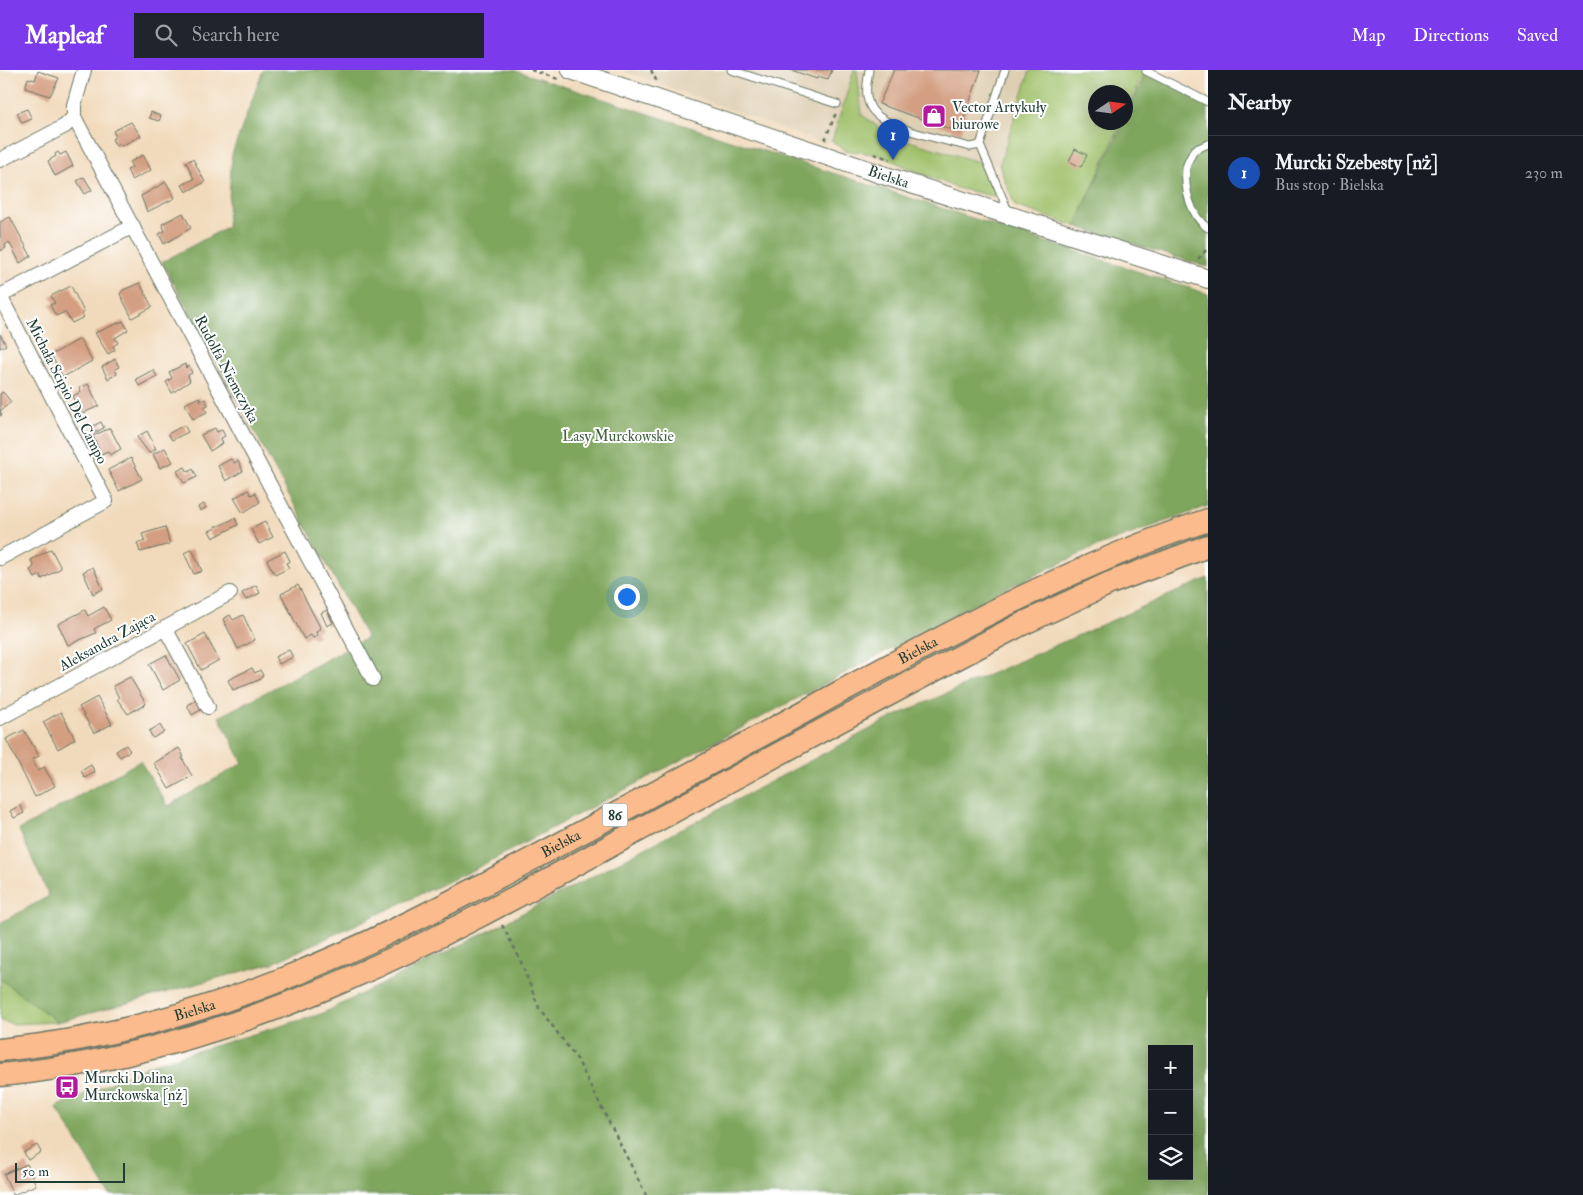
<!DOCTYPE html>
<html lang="en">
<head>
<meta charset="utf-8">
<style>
	:root { --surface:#171b24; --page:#20242c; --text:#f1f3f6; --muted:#9ea1a6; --line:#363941; --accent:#7c3aed }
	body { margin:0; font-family:"IM FELL Double Pica",serif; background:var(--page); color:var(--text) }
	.controls { position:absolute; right:15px; bottom:15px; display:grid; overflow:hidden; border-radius:0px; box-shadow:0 5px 20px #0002 }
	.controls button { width:45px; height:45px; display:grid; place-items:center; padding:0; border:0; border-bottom:1px solid var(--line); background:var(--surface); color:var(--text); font:25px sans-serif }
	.compass { position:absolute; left:1088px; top:15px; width:45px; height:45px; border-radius:50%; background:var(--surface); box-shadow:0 5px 20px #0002; rotate:77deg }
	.scale { position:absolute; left:15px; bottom:12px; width:110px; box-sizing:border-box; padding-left:5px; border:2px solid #1f3d34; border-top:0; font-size:14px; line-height:18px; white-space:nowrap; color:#1f3d34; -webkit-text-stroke:4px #fff; paint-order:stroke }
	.you { position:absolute; left:626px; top:526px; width:18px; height:18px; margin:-12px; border:4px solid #fff; border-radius:50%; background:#1a73e8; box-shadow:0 0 0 8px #1a73e833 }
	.badge { display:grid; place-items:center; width:32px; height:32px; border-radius:50%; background:var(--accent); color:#fff; font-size:16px; font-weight:700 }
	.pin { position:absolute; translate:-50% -41px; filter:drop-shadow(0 1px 2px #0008) }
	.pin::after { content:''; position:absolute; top:26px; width:18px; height:15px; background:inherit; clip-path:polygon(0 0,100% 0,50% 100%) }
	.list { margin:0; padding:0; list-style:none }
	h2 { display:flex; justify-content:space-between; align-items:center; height:65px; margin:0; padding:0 20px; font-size:21px }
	h2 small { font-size:16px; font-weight:400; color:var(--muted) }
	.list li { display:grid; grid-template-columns:32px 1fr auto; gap:15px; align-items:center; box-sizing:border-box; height:75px; padding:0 20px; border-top:1px solid var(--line) }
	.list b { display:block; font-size:19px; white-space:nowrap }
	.list p { margin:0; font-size:16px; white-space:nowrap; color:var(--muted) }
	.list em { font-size:16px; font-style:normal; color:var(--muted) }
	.icon { flex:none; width:28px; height:28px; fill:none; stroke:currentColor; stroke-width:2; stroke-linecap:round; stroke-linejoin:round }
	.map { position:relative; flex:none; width:1208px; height:1125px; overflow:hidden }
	header { display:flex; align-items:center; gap:30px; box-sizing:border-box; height:70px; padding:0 25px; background:var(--accent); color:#fff }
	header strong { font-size:24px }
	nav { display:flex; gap:28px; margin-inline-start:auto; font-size:18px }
	.search { width:350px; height:45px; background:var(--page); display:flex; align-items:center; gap:12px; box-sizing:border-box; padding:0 18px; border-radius:0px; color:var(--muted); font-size:19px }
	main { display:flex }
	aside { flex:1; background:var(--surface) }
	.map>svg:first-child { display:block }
	.built { fill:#decfb2 }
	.green { fill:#9fc069; stroke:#5f7e4e }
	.forest { fill:#7fa65d; stroke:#4f7248; fill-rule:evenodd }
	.building { fill:#d39e81 }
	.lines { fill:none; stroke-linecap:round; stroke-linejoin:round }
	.service-casing { stroke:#687463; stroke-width:9 }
	.minor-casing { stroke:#687463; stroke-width:16 }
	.tertiary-casing { stroke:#687463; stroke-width:20 }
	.primary-casing { stroke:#687463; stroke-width:25 }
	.path { stroke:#687463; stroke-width:2.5; stroke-dasharray:4 4; stroke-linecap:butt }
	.service { stroke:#fff; stroke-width:7 }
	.minor { stroke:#fff; stroke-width:14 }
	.tertiary { stroke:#fff; stroke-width:18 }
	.primary { stroke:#fbbb8c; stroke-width:22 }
	.labels { text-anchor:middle; stroke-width:4; stroke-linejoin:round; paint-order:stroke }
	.shield { fill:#fff; stroke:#627771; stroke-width:1 }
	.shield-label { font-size:14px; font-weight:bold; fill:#1f3d34 }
	.poi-label { font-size:15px; fill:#1f3d34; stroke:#fff; text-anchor:start }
	.street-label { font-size:15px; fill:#1f3d34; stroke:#fff }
	.park-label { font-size:15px; fill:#456444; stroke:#fff }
</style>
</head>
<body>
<header>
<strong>Mapleaf</strong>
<div class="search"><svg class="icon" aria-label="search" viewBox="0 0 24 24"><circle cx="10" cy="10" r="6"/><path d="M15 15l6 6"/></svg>Search here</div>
<nav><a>Map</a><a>Directions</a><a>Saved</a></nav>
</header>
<main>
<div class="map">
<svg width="1208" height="1125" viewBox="0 0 1208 1125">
	<rect width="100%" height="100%" fill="#fff"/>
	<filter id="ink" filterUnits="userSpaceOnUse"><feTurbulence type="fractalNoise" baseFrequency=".02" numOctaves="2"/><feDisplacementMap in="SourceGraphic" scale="10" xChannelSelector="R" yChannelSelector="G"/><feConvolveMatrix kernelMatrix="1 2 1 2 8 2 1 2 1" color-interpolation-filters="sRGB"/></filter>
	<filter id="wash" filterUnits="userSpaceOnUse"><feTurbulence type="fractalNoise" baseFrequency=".0096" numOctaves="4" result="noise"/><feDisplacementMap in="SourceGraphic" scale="20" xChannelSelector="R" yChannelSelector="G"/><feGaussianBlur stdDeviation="1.12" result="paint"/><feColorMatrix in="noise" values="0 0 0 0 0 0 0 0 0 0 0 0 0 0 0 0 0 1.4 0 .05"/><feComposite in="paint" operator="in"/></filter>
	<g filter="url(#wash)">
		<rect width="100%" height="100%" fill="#f1dabb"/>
		<g class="built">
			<path d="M621,0H854L832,71L824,74Z"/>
			<path d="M857,0H1030L999,96L982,93L889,65L862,45Z"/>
		</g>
		<g class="green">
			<path d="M854,0H857L862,45L889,65L982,93L997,127L956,118L878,85L844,80L832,71Z"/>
			<path d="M1030,0H1144L1126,42V22H1096V52L1121,53L1075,156L1015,136L999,96Z"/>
			<path d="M0,909L58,952L14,954L0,951Z"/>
		</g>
		<g class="forest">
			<path d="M263,0H513L1208,224V436L1096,477L996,523L475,799L273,893L58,952L0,909V853L49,826L19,760L140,691L168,736L243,693L219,647L367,568L162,192L227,157L232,84Z"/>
			<path d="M1146,1L1208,32V197L1075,156L1123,53L1126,52V46Z"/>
			<path d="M1208,508V1125H110L56,1037L153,994L321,944L485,863L893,647ZM1152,979H1189V1106H1152Z"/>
		</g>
		<g id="blocks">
			<g class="building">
				<path d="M791,0H832L828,9L818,6L817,9Z"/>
				<path d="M894,0H981L964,48L966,49L961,63L879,34Z"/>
				<path d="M38,1L59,8L50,26L25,18L28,8L35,10Z"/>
				<path d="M27,39L32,49L22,53L17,43Z"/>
				<path d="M151,42L161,46L159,51L149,48Z"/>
				<path d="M131,52L141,66L121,76L120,74L116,76L112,69L116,67L113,61Z"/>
				<path d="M1075,79L1087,85L1081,97L1069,91Z"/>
				<path d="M58,82L60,85L66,82L73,96L55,106L48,91L56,86L55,84Z"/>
				<path d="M143,85L151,100L132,110L127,100L132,98L130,92Z"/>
				<path d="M193,89L205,112L186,122L182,115L194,109L186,92Z"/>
				<path d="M84,107L92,120L85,124L77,111Z"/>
				<path d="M166,112L175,128L147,142L141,126Z"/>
				<path d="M183,143L191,158L164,174L159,164L165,161L162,154Z"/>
				<path d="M10,147L31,186L20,193L9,172L5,175L6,178L0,181V152Z"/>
				<path d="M140,213L152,237L132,248L120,224L123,220Z"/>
				<path d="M71,216L84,242L82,244L84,247L72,253L65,242L56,246L50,235L55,233L51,226Z"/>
				<path d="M123,251L128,260L115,268L118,273L113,276L115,280L108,284L95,263Z"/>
				<path d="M0,264L6,275L0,278Z"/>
				<path d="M80,269L92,291L63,307L51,285Z"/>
				<path d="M115,289L119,297L115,299L117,304L108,309L102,297Z"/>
				<path d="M185,294L186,298L189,296L192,303L188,305L190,311L172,323L166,312L172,308L169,302Z"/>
				<path d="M153,300L157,306L139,316L136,309Z"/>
				<path d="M88,314L99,336L81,344L73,326L81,322L79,318Z"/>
				<path d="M3,322L11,332L0,341L2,345L0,346V324Z"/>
				<path d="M199,327L201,331L205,329L208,335L204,337L207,342L193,349L185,334Z"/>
				<path d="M101,352L104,358L94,363L91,357Z"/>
				<path d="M184,355L188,362L172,370L168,364Z"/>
				<path d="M110,358L121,379L110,385L108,381L101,384L93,366Z"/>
				<path d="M215,358L217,362L222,360L225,366L221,368L223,373L210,381L201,365Z"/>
				<path d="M147,361L156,379L149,383L137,367Z"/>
				<path d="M165,378L173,392L160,398L153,384Z"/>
				<path d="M131,388L142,409L119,421L108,400Z"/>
				<path d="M231,389L234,393L238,391L243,401L226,411L218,396Z"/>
				<path d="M185,397L188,402L193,399L197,407L184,413L177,401Z"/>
				<path d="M248,420L251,425L255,423L260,432L243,443L234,428Z"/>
				<path d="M204,434L206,438L200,441L198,437Z"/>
				<path d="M235,448L238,455L213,468L209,461L216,458L215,456H219Z"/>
				<path d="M265,452L273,467L259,474L251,459Z"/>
				<path d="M165,457L170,474L140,482L137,473L145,471L142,464Z"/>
				<path d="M51,479L61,498L42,509L40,505L35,508L30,500L34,497L31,490Z"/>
				<path d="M192,479L202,501L194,504L184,483Z"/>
				<path d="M285,481L290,491L286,493L289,498L275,505L267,490Z"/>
				<path d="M93,497L103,519L93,524L83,502Z"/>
				<path d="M256,515L260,523L246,530L242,523Z"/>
				<path d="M298,515L321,559L316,562L318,566L313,568L311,565L304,569L281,524Z"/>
				<path d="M104,537L111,550L94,559L96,563L68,575L58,554L85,540L88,546Z"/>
				<path d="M327,540L333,553L327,556L321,543Z"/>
				<path d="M230,545L233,550L243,545L255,570L238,579L223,549Z"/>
				<path d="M205,564L219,590L201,600L187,574Z"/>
				<path d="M289,580L293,587L279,594L275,587Z"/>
				<path d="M166,585L180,610L163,620L149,594Z"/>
				<path d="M252,598L255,603L260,600L263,605L259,610L233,620L228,610Z"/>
				<path d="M130,607L146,634L128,644L117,629L119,628L113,616Z"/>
				<path d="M97,627L112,654L94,663L79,637Z"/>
				<path d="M199,628L204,638L192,645L187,635Z"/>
				<path d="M61,642L75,669L58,679L43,652Z"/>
				<path d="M160,655L164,662L153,668L149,661Z"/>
				<path d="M24,660L39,686L32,690L38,701L44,697L55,716L35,727L6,669Z"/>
				<path d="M126,675L130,681L120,687L116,681Z"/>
				<path d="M179,678L184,687L182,688L192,706L169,719L154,693Z"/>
				<path d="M91,695L95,702L85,708L81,701Z"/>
				<path d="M20,735L24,743L14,748L10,741Z"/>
				<path d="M37,1075L41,1082L28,1090L24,1082Z"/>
				<path d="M27,1094L36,1115L13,1125L4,1104Z"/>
			</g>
		</g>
	</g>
	<g filter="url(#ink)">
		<use href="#blocks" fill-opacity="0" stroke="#687463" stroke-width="1"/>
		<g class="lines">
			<g class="service-casing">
				<g id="service">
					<path d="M731,0L837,34"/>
					<path d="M869,0C867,13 864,26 871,38C883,59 946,70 970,77L980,75"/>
					<path d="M1005,0L980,75L1009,143"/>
					<path d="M1146,1L1208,32"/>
					<path d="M1208,74L1194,80C1192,85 1187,92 1186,98C1184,118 1190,146 1208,158"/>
				</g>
			</g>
			<g class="minor-casing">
				<g id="minor">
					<path d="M84,0L74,35V47L373,609"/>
					<path d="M0,90L65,56L74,47"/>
					<path d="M0,488L106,431L0,226L133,156"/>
					<path d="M165,558L208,637"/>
					<path d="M0,648L230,523"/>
				</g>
			</g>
			<g class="tertiary-casing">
				<g id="tertiary">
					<path id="s1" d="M571,0L886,106L1208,209"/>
				</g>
			</g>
			<g class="primary-casing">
				<g id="primary">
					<path id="s2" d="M0,980C196,961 359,882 530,790C633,735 737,679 840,622C960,557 1079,493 1208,450"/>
					<path d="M0,1005C232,984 437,871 637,761C764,692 891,622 1020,555L1110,513L1208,476"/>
				</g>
			</g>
			<g class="path">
				<path d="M531,0L558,9"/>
				<path d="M651,0L658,14"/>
				<path d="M825,70L836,43"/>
				<path d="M874,84L890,89"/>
				<path d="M1198,189L1208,178"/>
				<path d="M502,855L519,887L539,938L577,989L646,1125"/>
			</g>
			<use href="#service" class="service"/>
			<use href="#minor" class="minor"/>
			<use href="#tertiary" class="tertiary"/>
			<use href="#primary" class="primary"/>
		</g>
	</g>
	<defs>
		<g id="shop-square" transform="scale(1.25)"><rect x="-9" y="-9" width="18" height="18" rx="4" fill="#b5179e" stroke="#fff"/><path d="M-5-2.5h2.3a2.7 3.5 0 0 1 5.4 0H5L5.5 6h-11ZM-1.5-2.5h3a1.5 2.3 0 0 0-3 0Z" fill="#fff"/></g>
		<g id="bus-square" transform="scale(1.25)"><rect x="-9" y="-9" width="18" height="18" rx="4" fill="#b5179e" stroke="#fff"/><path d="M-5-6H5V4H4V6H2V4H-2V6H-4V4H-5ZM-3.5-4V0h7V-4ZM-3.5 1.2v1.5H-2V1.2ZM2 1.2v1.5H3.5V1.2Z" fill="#fff"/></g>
	</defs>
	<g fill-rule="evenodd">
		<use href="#shop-square" x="934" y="46"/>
		<use href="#bus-square" x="67" y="1017"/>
	</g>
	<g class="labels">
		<rect class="shield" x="602.5" y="733.5" width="25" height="23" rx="4"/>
		<g class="shield-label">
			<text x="615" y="750">86</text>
		</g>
		<g class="poi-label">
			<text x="952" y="42">Vector Artykuły<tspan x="952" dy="17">biurowe</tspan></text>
			<text x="84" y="1013">Murcki Dolina<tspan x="84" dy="17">Murckowska [nż]</tspan></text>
		</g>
		<g class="street-label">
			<text dy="5" stroke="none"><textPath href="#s1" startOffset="335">Bielska</textPath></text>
			<text transform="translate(227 299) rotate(62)" y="5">Rudolfa Niemczyka</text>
			<text transform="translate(67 321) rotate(63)" y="5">Michała Scipio Del Campo</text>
			<text transform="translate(107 571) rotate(-29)" y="5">Aleksandra Zająca</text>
			<text dy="5" stroke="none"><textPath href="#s2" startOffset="1008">Bielska</textPath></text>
			<text dy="5" stroke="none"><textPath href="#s2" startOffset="602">Bielska</textPath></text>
			<text dy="5" stroke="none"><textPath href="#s2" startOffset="199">Bielska</textPath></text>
		</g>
		<g class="park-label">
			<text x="618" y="371">Lasy Murckowskie</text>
		</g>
	</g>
</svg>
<div class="controls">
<button>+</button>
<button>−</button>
<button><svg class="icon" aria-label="layers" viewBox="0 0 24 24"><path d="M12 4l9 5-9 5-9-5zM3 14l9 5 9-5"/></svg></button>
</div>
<svg class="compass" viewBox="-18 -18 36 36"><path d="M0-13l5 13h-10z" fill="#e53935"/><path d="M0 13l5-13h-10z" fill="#9ea1a6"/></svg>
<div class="scale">50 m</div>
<div class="you"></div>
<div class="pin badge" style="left:893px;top:90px;background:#1a4fb4">1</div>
</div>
<aside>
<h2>Nearby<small></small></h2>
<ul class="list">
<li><span class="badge" style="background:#1a4fb4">1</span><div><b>Murcki Szebesty [nż]</b><p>Bus stop · Bielska</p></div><em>230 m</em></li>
</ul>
</aside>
</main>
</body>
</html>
